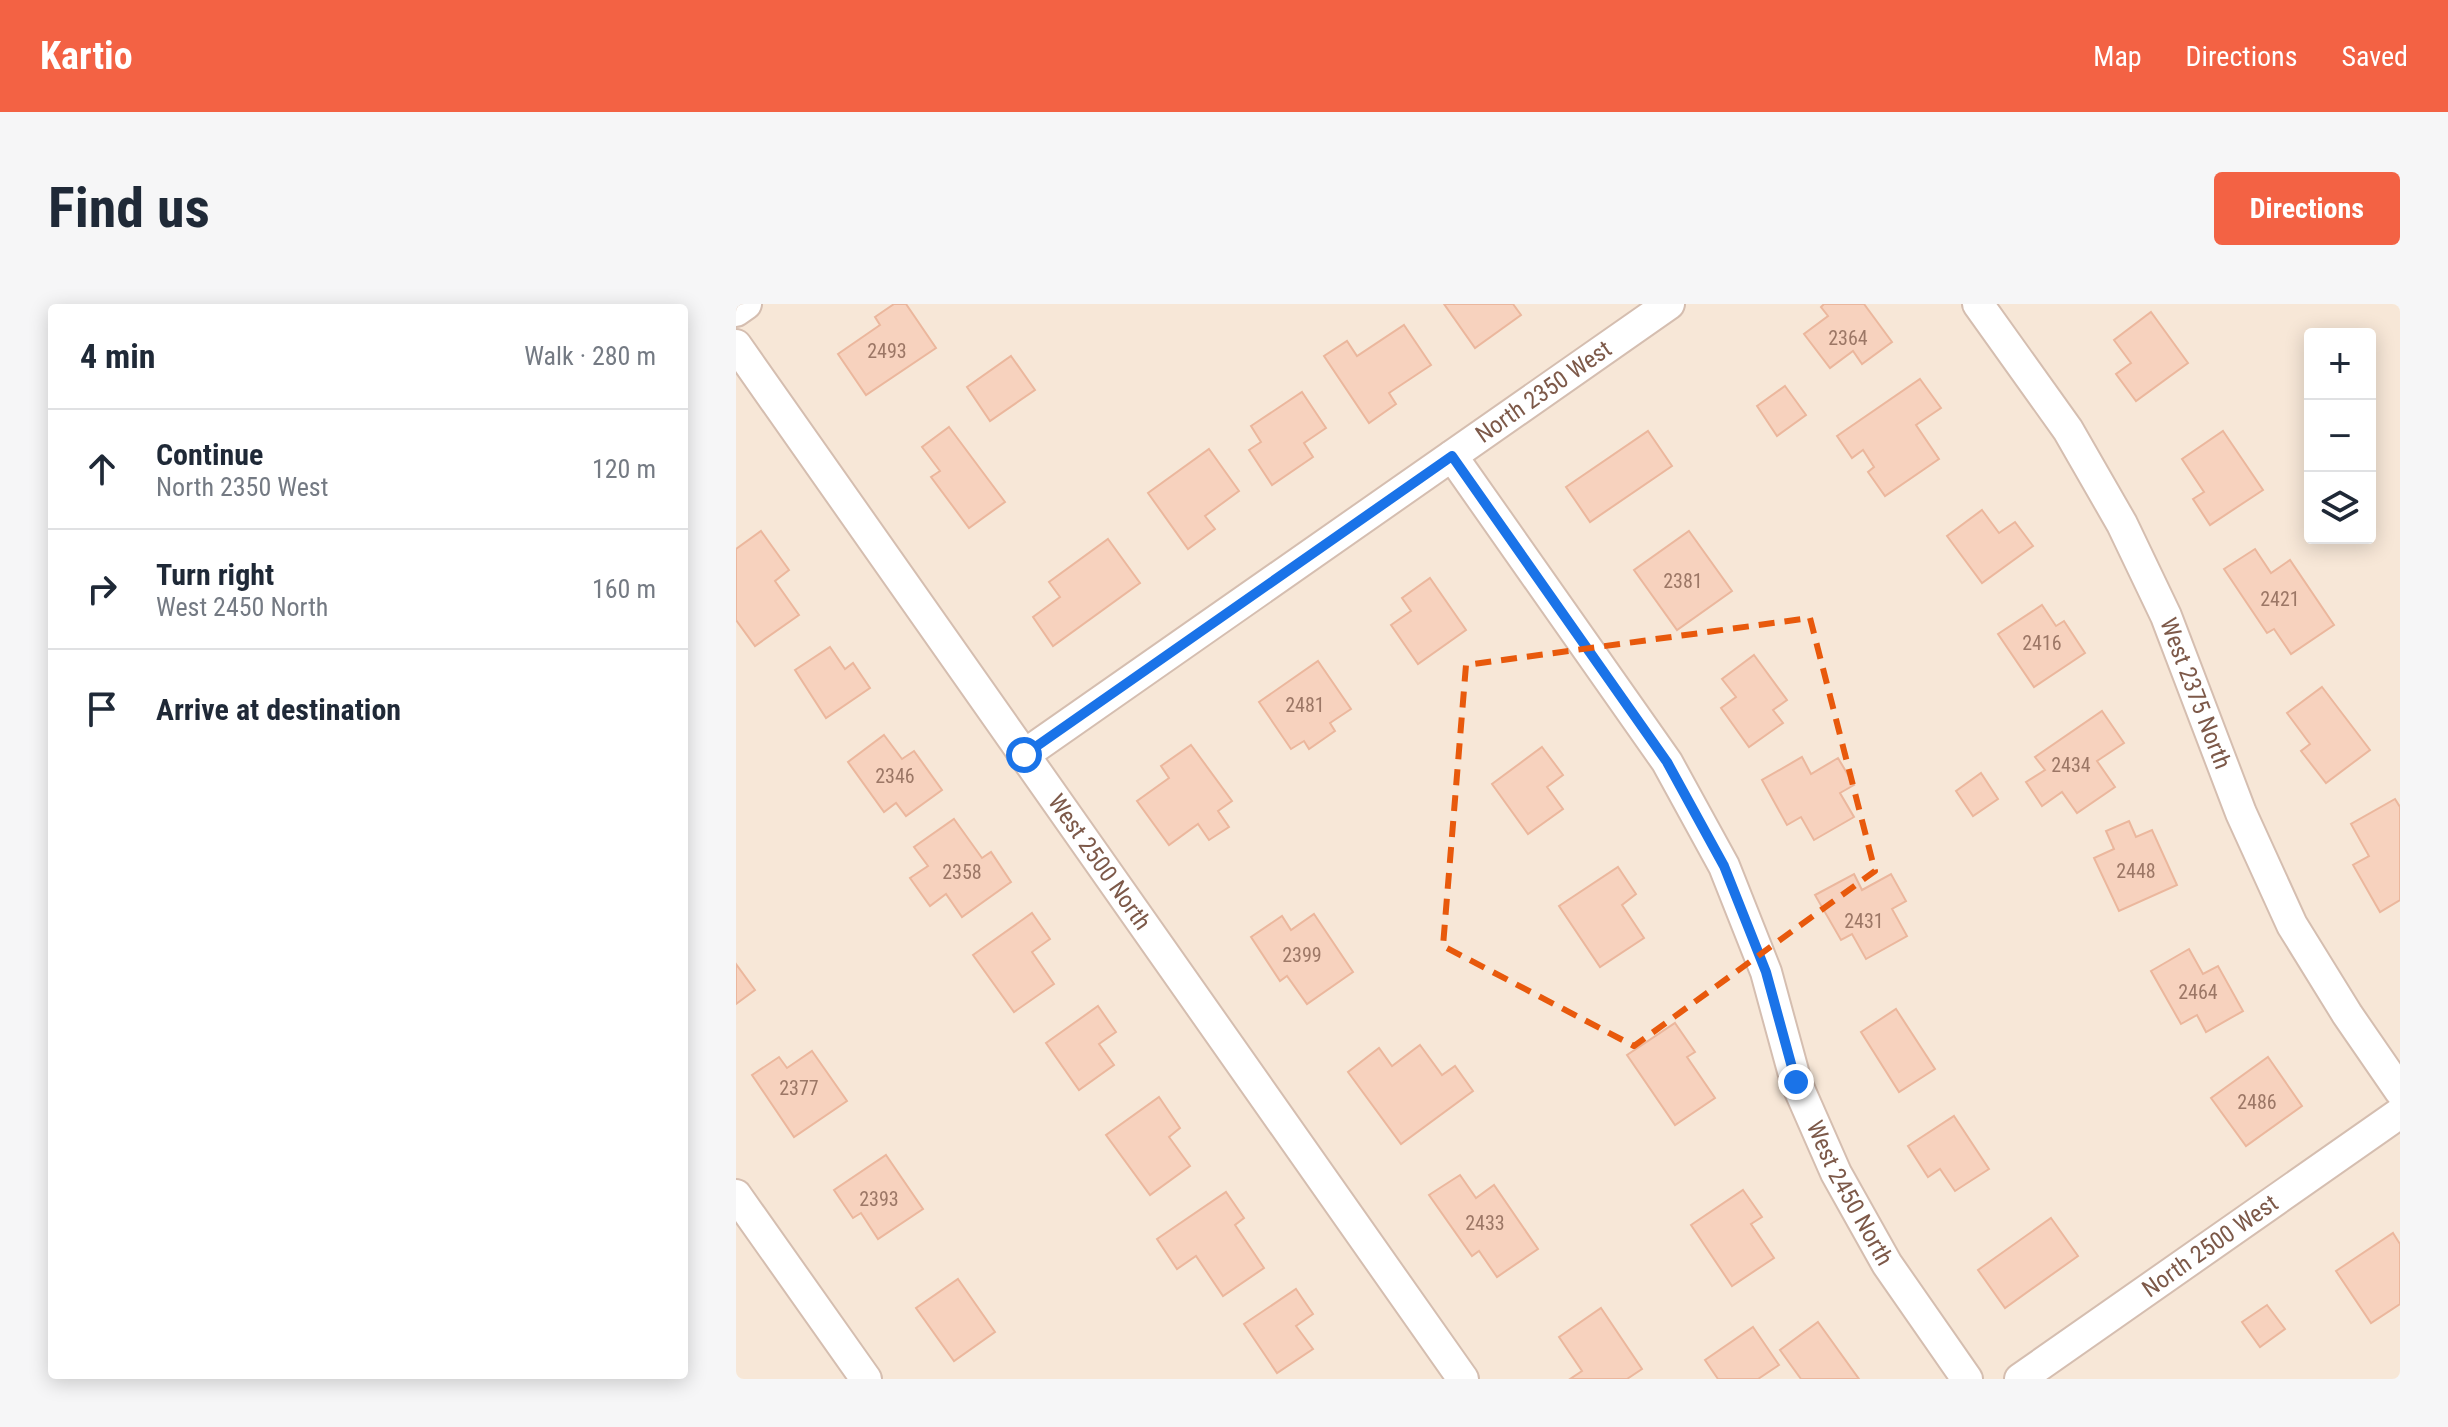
<!DOCTYPE html>
<html lang="en">
<head>
<meta charset="utf-8">
<style>
	:root { --surface:#fff; --page:#f6f6f7; --text:#1f2937; --muted:#747a83; --line:#e0e1e3; --accent:#f36244 }
	body { margin:0; font-family:"Roboto Condensed",sans-serif; background:var(--page); color:var(--text) }
	.controls { position:absolute; right:24px; top:24px; display:grid; overflow:hidden; border-radius:8px; box-shadow:0 4px 20px #0003 }
	.controls button { width:72px; height:72px; display:grid; place-items:center; padding:0; border:0; border-bottom:2px solid var(--line); background:var(--surface); color:var(--text); font:40px sans-serif }
	.stop { position:absolute; width:24px; height:24px; margin:-18px; border:6px solid #1a73e8; border-radius:50%; background:#fff }
	.stop.end { background:#1a73e8; border-color:#fff; box-shadow:0 2px 8px #0008 }
	.list { margin:0; padding:0; list-style:none }
	h2 { display:flex; justify-content:space-between; align-items:center; height:104px; margin:0; padding:0 32px; font-size:34px }
	h2 small { font-size:26px; font-weight:400; color:var(--muted) }
	.list li { display:grid; grid-template-columns:52px 1fr auto; gap:24px; align-items:center; box-sizing:border-box; height:120px; padding:0 32px; border-top:2px solid var(--line) }
	.list b { display:block; font-size:30px; white-space:nowrap }
	.list p { margin:0; font-size:26px; white-space:nowrap; color:var(--muted) }
	.list em { font-size:26px; font-style:normal; color:var(--muted) }
	.icon { flex:none; width:44px; height:44px; fill:none; stroke:currentColor; stroke-width:2; stroke-linecap:round; stroke-linejoin:round }
	.map { position:relative; flex:none; width:1664px; height:1075px; overflow:hidden; border-radius:8px }
	header { display:flex; align-items:center; gap:48px; box-sizing:border-box; height:112px; padding:0 40px; background:var(--accent); color:#fff }
	header strong { font-size:38px }
	nav { display:flex; gap:44px; margin-inline-start:auto; font-size:28px }
	.intro { display:flex; align-items:center; justify-content:space-between; box-sizing:border-box; height:192px; padding:0 48px }
	h1 { margin:0; font-size:56px }
	.button { padding:20px 36px; border-radius:8px; background:var(--accent); color:#fff; font-size:28px; font-weight:700 }
	main { display:flex; gap:48px; padding:0 48px }
	aside { flex:1; background:var(--surface); border-radius:8px; box-shadow:0 4px 20px #0003 }
	.map>svg:first-child { display:block }
	.residential { fill:#f7e7d7; fill-rule:evenodd }
	.building { fill:#f7d2be; stroke:#ebb79d; stroke-width:2 }
	.lines { fill:none; stroke-linecap:round; stroke-linejoin:round }
	.minor-casing { stroke:#d5beb0; stroke-width:34 }
	.minor { stroke:#fff; stroke-width:30 }
	.route { stroke:#1a73e8; stroke-width:10 }
	.marked { fill:none; stroke:#e8590c; stroke-width:6; stroke-dasharray:16 10; stroke-linejoin:round }
	.labels { text-anchor:middle; stroke-width:6; stroke-linejoin:round; paint-order:stroke }
	.number-label { font-size:20px; fill:#9c7766 }
	.street-label { font-size:24px; fill:#7d5949; stroke:#fff9f2 }
</style>
</head>
<body>
<header>
<strong>Kartio</strong>
<nav><a>Map</a><a>Directions</a><a>Saved</a></nav>
</header>
<div class="intro"><h1>Find us</h1><a class="button">Directions</a></div>
<main>
<aside>
<h2>4 min<small>Walk · 280 m</small></h2>
<ul class="list">
<li><svg class="icon" aria-label="ahead" viewBox="0 0 24 24"><path d="M12 20V5M6 11l6-6 6 6"/></svg><div><b>Continue</b><p>North 2350 West</p></div><em>120 m</em></li>
<li><svg class="icon" aria-label="right" viewBox="0 0 24 24"><path d="M7 20v-9h11M14 6l5 5-5 5"/></svg><div><b>Turn right</b><p>West 2450 North</p></div><em>160 m</em></li>
<li><svg class="icon" aria-label="arrive" viewBox="0 0 24 24"><path d="M6 21V4h12l-3 4 3 4H6"/></svg><div><b>Arrive at destination</b></div></li>
</ul>
</aside>
<div class="map">
<svg width="1664" height="1075" viewBox="0 0 1664 1075">
	<rect width="100%" height="100%" fill="#fef5ea"/>
	<path class="residential" d="M0,0H1664V1075H0ZM1574,30H1634V234H1574Z"/>
	<g class="building">
		<path d="M158,0H170L200,44L130,91L102,50L144,21L139,13Z"/>
		<path d="M708,0H777L785,11L739,44Z"/>
		<path d="M1088,0H1128L1156,38L1126,60L1117,47L1094,64L1068,30L1092,12L1085,3Z"/>
		<path d="M1415,8L1452,59L1400,97L1380,70L1395,59L1378,36Z"/>
		<path d="M668,21L695,61L653,89L660,100L633,119L588,52L611,37L621,52Z"/>
		<path d="M275,52L299,86L254,117L231,83Z"/>
		<path d="M1184,75L1205,104L1180,121L1203,155L1149,192L1132,168L1138,163L1127,146L1116,154L1101,132Z"/>
		<path d="M1049,82L1070,111L1041,132L1021,102Z"/>
		<path d="M566,88L590,124L568,139L577,153L536,181L513,146L525,138L515,122Z"/>
		<path d="M213,123L269,198L233,224L195,173L204,167L186,143Z"/>
		<path d="M912,127L936,162L854,218L830,183Z"/>
		<path d="M1487,127L1527,186L1474,221L1457,195L1468,188L1446,155Z"/>
		<path d="M473,145L503,187L469,212L479,225L452,245L412,189Z"/>
		<path d="M1246,206L1263,229L1279,218L1297,242L1246,279L1211,232Z"/>
		<path d="M25,227L53,266L39,277L63,311L19,342L0,316V245Z"/>
		<path d="M953,227L996,287L941,326L898,266Z"/>
		<path d="M372,235L404,279L317,342L297,313L324,293L313,278Z"/>
		<path d="M1519,245L1535,269L1554,256L1598,321L1555,350L1538,325L1531,329L1488,265Z"/>
		<path d="M694,274L730,326L682,360L655,321L675,307L666,294Z"/>
		<path d="M1306,301L1320,322L1328,317L1349,349L1298,383L1262,330Z"/>
		<path d="M94,343L109,365L117,359L134,384L90,414L59,366Z"/>
		<path d="M1018,351L1051,396L1037,406L1047,419L1013,443L985,404L1000,393L986,375Z"/>
		<path d="M582,357L615,405L594,419L599,427L573,445L568,437L555,445L523,398Z"/>
		<path d="M1586,383L1634,446L1590,479L1565,447L1574,440L1551,409Z"/>
		<path d="M1366,407L1388,439L1361,457L1379,483L1341,509L1326,488L1306,502L1290,478L1309,466L1299,453Z"/>
		<path d="M148,431L166,455L178,447L206,486L170,512L160,499L148,508L112,458Z"/>
		<path d="M455,441L496,497L482,507L493,523L473,536L462,520L433,541L401,497L433,474L425,462Z"/>
		<path d="M806,443L827,471L811,483L827,505L792,530L756,480Z"/>
		<path d="M1066,453L1075,470L1102,454L1118,481L1104,489L1118,513L1078,536L1065,513L1051,521L1026,476Z"/>
		<path d="M1245,469L1262,495L1237,512L1220,487Z"/>
		<path d="M1659,495L1664,503V596L1644,608L1617,561L1633,552L1615,520Z"/>
		<path d="M218,515L246,554L255,548L275,578L226,613L210,590L194,602L174,574L192,562L178,543Z"/>
		<path d="M1393,517L1400,533L1416,526L1441,581L1383,607L1358,554L1378,545L1370,527Z"/>
		<path d="M882,563L900,590L886,601L908,634L864,663L823,602Z"/>
		<path d="M1118,570L1126,586L1155,570L1170,597L1156,605L1171,632L1130,655L1116,630L1105,636L1079,591Z"/>
		<path d="M296,609L314,635L296,648L318,680L278,708L237,651Z"/>
		<path d="M578,610L617,668L571,700L551,672L544,677L515,633L546,612L555,626Z"/>
		<path d="M1453,645L1467,670L1482,662L1507,707L1470,728L1461,711L1445,720L1415,667Z"/>
		<path d="M0,660L19,686L0,700Z"/>
		<path d="M362,702L380,728L363,740L378,761L343,786L310,739Z"/>
		<path d="M1160,705L1199,765L1163,788L1125,728Z"/>
		<path d="M939,719L959,748L951,753L979,794L939,821L891,751Z"/>
		<path d="M684,741L706,771L719,762L737,787L665,840L612,768L643,744L656,762Z"/>
		<path d="M76,747L111,797L58,833L16,771L43,753L51,764Z"/>
		<path d="M1532,753L1566,802L1510,842L1475,794Z"/>
		<path d="M423,793L444,824L433,833L454,862L414,891L370,831Z"/>
		<path d="M1218,812L1253,865L1219,887L1204,865L1192,873L1172,842Z"/>
		<path d="M150,851L187,905L142,935L125,909L117,914L98,886Z"/>
		<path d="M724,871L740,894L758,881L802,945L761,973L743,947L736,952L693,891Z"/>
		<path d="M1007,886L1026,913L1015,920L1038,954L996,982L955,921Z"/>
		<path d="M490,888L508,914L499,921L528,964L487,992L460,952L441,965L421,935Z"/>
		<path d="M1315,914L1342,952L1269,1004L1242,966Z"/>
		<path d="M1657,929L1664,940V1000L1635,1019L1600,967Z"/>
		<path d="M222,975L259,1028L218,1057L180,1004Z"/>
		<path d="M560,985L577,1010L560,1022L577,1045L541,1069L508,1020Z"/>
		<path d="M1531,1001L1549,1025L1524,1043L1506,1018Z"/>
		<path d="M865,1004L906,1065L891,1075H834L846,1067L823,1033Z"/>
		<path d="M1082,1018L1123,1075H1065L1044,1046Z"/>
		<path d="M1017,1023L1043,1061L1022,1075H982L969,1056Z"/>
	</g>
	<g class="lines">
		<g class="minor-casing">
			<g id="minor">
				<path id="s1" d="M1242,0L1332,126L1386,220L1430,312L1505,509L1556,621L1611,710L1664,787"/>
				<path d="M0,7L10,0"/>
				<path id="s2" d="M0,41L727,1075"/>
				<path id="s3" d="M716,152L931,458L988,562L1030,668L1060,778L1100,869L1151,960L1231,1075"/>
				<path id="s4" d="M288,451L933,0"/>
				<path d="M0,891L130,1075"/>
				<path id="s5" d="M1284,1075L1664,809"/>
			</g>
		</g>
		<use href="#minor" class="minor"/>
	</g>
	<g class="lines">
		<path class="route" d="M288,451L716,152L931,458L988,562L1030,668L1060,778"/>
	</g>
	<path class="marked" d="M1074,314L1139,567L898,742L707,642L730,361Z"/>
	<g class="labels">
		<g class="number-label">
			<text x="1112" y="41">2364</text>
			<text x="151" y="54">2493</text>
			<text x="947" y="284">2381</text>
			<text x="1544" y="302">2421</text>
			<text x="1306" y="346">2416</text>
			<text x="569" y="408">2481</text>
			<text x="1335" y="468">2434</text>
			<text x="159" y="479">2346</text>
			<text x="1400" y="574">2448</text>
			<text x="226" y="575">2358</text>
			<text x="1128" y="624">2431</text>
			<text x="566" y="658">2399</text>
			<text x="1462" y="695">2464</text>
			<text x="63" y="791">2377</text>
			<text x="1521" y="805">2486</text>
			<text x="143" y="902">2393</text>
			<text x="749" y="926">2433</text>
		</g>
		<g class="street-label">
			<text dy="8" stroke="none"><textPath href="#s4" startOffset="634">North 2350 West</textPath></text>
			<text dy="8" stroke="none"><textPath href="#s1" startOffset="448">West 2375 North</textPath></text>
			<text dy="8" stroke="none"><textPath href="#s2" startOffset="632">West 2500 North</textPath></text>
			<text dy="8" stroke="none"><textPath href="#s3" startOffset="844">West 2450 North</textPath></text>
			<text dy="8" stroke="none"><textPath href="#s5" startOffset="232">North 2500 West</textPath></text>
		</g>
	</g>
</svg>
<div class="controls">
<button>+</button>
<button>−</button>
<button><svg class="icon" aria-label="layers" viewBox="0 0 24 24"><path d="M12 4l9 5-9 5-9-5zM3 14l9 5 9-5"/></svg></button>
</div>
<div class="stop" style="left:288px;top:451px"></div>
<div class="stop end" style="left:1060px;top:778px"></div>
</div>
</main>
</body>
</html>
